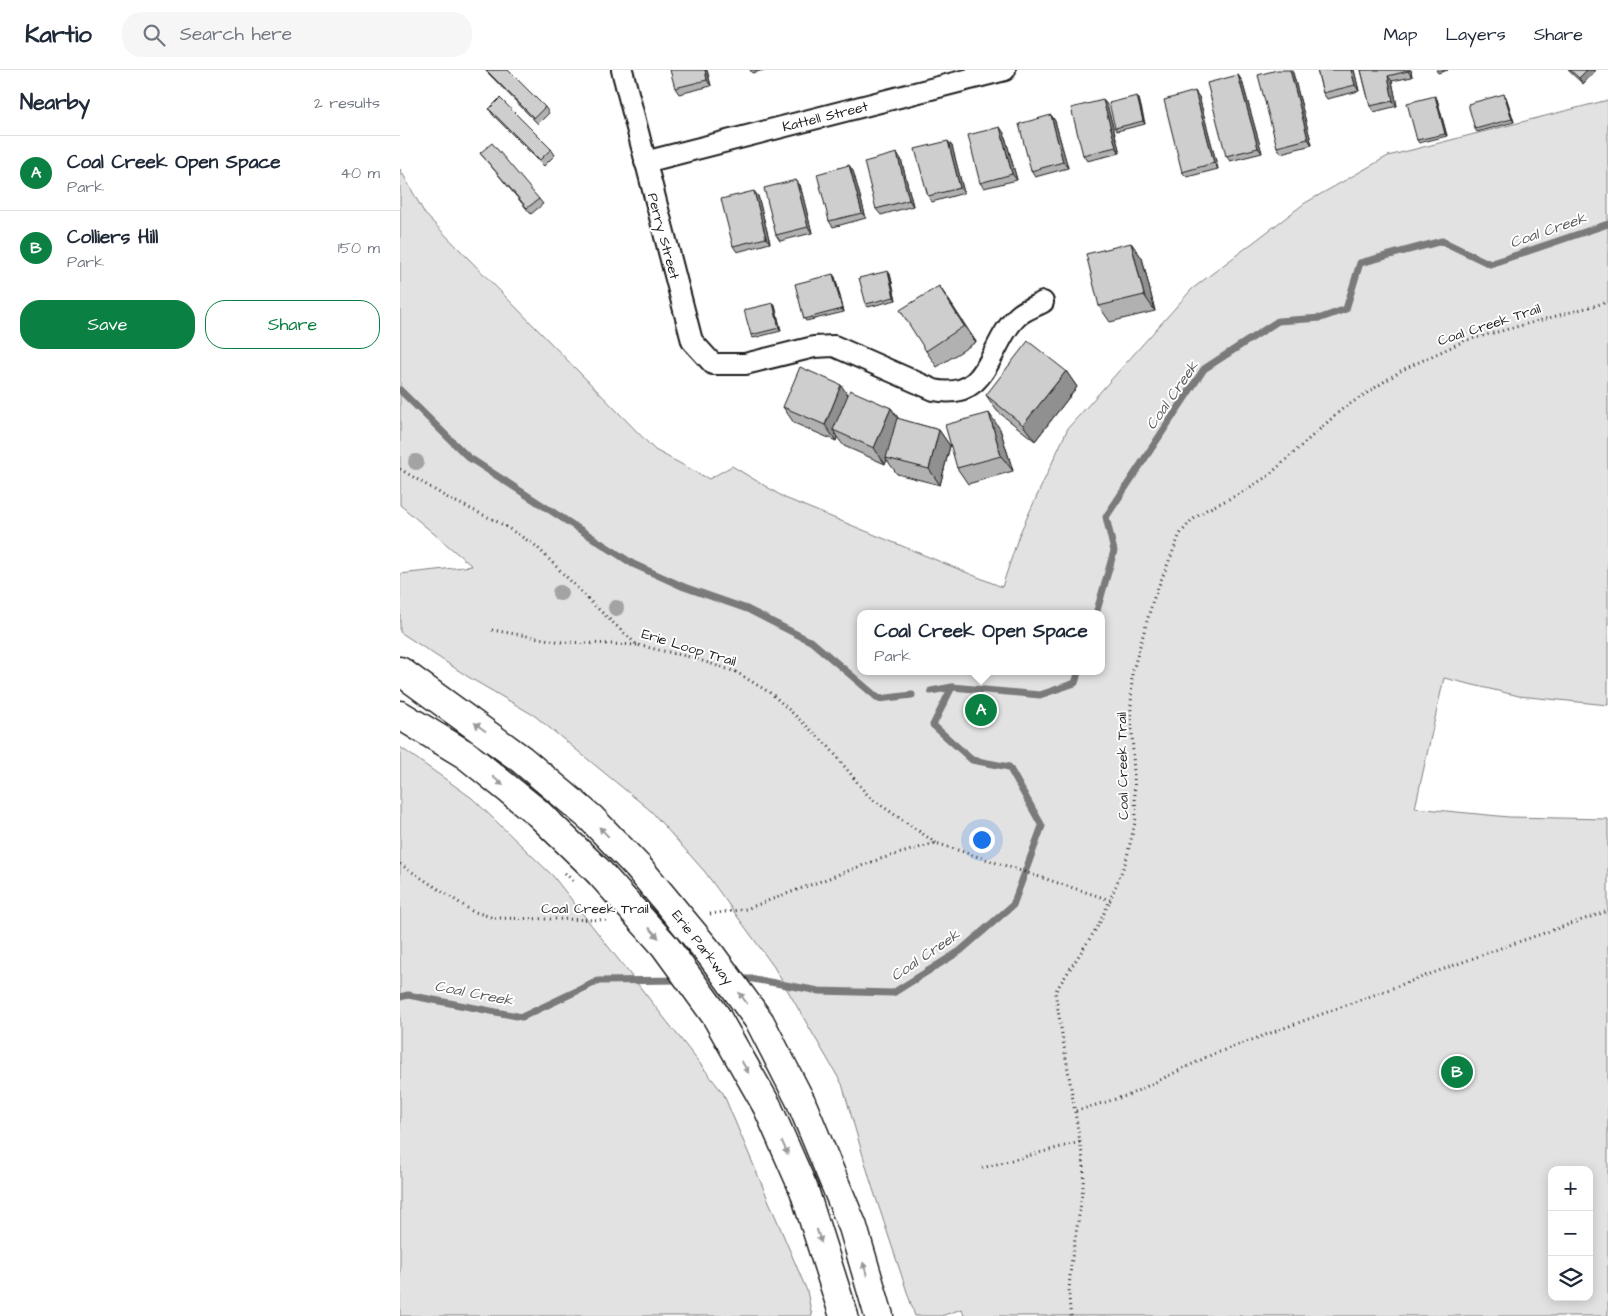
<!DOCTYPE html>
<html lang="en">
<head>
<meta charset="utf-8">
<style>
	:root { --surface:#fff; --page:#f6f6f7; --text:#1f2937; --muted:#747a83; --line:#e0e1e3; --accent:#0b8043 }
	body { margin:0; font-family:"Architects Daughter",sans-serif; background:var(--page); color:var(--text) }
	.controls { position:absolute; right:15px; bottom:15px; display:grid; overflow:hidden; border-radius:10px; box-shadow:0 2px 12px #0003 }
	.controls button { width:45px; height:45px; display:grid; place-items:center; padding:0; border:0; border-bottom:1px solid var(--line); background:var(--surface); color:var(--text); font:25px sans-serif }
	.you { position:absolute; left:581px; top:769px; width:18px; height:18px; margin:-12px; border:4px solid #fff; border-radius:50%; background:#1a73e8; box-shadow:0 0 0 8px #1a73e833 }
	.badge { display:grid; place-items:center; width:32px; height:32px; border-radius:50%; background:var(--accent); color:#fff; font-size:16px; font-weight:700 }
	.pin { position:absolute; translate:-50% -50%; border:2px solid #fff; box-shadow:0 1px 5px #0006 }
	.popup { position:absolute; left:457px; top:540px; width:248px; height:65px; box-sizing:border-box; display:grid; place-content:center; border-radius:10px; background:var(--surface); filter:drop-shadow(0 1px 4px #0005); font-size:16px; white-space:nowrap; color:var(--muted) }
	.popup b { font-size:19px; color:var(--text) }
	.popup::after { content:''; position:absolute; left:50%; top:100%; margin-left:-10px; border:10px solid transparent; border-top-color:var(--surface) }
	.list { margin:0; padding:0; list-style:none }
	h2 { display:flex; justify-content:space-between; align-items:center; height:65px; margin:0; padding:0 20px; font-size:21px }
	h2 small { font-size:16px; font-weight:400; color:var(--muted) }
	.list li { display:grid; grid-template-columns:32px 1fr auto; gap:15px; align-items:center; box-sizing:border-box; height:75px; padding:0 20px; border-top:1px solid var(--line) }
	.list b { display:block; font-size:19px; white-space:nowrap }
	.list p { margin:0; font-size:16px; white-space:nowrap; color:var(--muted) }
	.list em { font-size:16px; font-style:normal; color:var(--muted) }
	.actions { display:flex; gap:10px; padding:15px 20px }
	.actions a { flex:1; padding:11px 0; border:1px solid var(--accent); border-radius:20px; text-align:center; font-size:18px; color:var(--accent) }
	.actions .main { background:var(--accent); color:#fff }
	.icon { flex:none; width:28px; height:28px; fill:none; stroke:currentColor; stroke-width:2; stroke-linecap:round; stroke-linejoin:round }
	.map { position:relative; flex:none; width:1208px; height:1246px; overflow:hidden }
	header { display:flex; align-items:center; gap:30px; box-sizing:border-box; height:70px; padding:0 25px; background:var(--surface); border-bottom:1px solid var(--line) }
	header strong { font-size:24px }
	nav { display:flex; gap:28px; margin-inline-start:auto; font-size:18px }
	.search { width:350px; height:45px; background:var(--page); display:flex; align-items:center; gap:12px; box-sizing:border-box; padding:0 18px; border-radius:20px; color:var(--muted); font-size:19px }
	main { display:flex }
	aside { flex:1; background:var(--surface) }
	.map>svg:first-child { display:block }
	.green { fill:#e2e2e2; stroke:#7f7f7f; fill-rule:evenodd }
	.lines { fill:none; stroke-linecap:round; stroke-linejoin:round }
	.stream { stroke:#7a7a7a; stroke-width:7 }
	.minor-casing { stroke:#1c1c1c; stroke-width:24 }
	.secondary-casing { stroke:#1c1c1c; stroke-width:31 }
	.path { stroke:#1c1c1c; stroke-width:3; stroke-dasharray:1 4; stroke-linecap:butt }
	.minor { stroke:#fff; stroke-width:20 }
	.secondary { stroke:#fff; stroke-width:28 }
	.secondary-bridge-casing { stroke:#1c1c1c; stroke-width:31; stroke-linecap:butt }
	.path-bridge { stroke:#1c1c1c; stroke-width:3; stroke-dasharray:1 4; stroke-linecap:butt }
	.secondary-bridge { stroke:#fff; stroke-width:28 }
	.tree { fill:#a3a3a3 }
	.wall { fill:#b1b1b1; stroke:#1c1c1c }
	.shaded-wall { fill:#909090; stroke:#1c1c1c }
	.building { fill:#cecece; stroke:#1c1c1c }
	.oneway { fill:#999 }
	.labels { text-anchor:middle; stroke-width:4; stroke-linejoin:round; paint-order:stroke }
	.street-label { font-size:14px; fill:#1c1c1c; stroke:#fff }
	.water-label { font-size:15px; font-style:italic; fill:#5a5a5a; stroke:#fff }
</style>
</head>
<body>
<header>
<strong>Kartio</strong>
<div class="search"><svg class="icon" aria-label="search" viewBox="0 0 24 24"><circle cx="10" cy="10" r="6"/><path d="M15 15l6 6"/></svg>Search here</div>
<nav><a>Map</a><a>Layers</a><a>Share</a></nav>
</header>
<main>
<aside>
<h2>Nearby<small>2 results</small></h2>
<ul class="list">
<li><span class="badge">A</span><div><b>Coal Creek Open Space</b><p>Park</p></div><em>40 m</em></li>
<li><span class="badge">B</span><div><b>Colliers Hill</b><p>Park</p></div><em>150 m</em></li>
</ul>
<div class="actions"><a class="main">Save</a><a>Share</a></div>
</aside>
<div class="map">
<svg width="1208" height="1246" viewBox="0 0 1208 1246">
	<rect width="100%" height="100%" fill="#fff"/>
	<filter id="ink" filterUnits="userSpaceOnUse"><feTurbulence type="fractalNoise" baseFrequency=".02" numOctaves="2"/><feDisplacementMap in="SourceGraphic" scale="10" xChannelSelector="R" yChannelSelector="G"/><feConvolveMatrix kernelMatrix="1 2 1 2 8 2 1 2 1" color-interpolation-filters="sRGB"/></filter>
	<g filter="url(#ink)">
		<g class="green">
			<path d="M1208,30V635L1119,626L1044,608L1015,738L1109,747L1208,749V1246H564L562,1239L541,1246H515L471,1113L442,1014L374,897L305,802L251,741L135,646L70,608L0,562V504L72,496L0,435V99L25,144L255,380L309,409L332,396L385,428L602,517L619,465L668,358L792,219L905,133L988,86ZM461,544H701V601H461ZM1152,1100H1189V1227H1152Z"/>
			<path d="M0,677L72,728L153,806L323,1023L407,1221L412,1246H0Z"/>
		</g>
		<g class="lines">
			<g class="stream">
				<path d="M0,320L68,387L233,494L284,517L347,539L412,572L479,629L512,625"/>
				<path d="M696,544L714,481L706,447L804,299L878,251L921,248L946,239L960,193L1042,171L1090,194L1208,154"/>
				<path d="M531,621L552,617"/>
				<path d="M337,909H353L419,921L493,923L560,881L613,835L642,756L609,697L572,690L533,655L552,617L640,625L675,613L679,601"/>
				<path d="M0,927L8,925L122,947L198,911L282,910"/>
			</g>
			<g class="minor-casing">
				<g id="minor">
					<path d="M222,0L292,271L313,294H345L414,277L434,276L534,320C591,332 588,272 619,245C626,239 636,236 643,232"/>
					<path d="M245,92L605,0"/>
				</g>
			</g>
			<g class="secondary-casing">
				<g id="secondary">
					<path d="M0,601L121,689L191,748L238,797"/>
					<path d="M0,645L66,685L138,743L198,801"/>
					<path d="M401,1032L453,1157L479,1246"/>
					<path d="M367,1036L404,1120L444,1246"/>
				</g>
			</g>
			<g class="path">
				<path d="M0,399L48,428L100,453L136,476L195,536L237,575L290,587L336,602L372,624L429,677L469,727L536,773"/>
				<path d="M92,560L162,572L237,575"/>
				<path d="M0,794L72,841L94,848L209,850"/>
				<path d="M310,844L346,839L480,789L536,773L710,830L726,791L736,748L731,640L732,604L753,530L780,464L791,451L806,440L839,424L868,406L941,340L1002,300L1064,271L1208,232"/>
				<path d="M676,1041L729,1025L811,985L1098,879L1208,841"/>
				<path d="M582,1098L680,1072"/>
				<path d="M671,1246C663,1201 684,1144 684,1096L655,922L698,856L710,830"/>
			</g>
			<use href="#minor" class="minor"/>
			<use href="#secondary" class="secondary"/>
			<g class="secondary-bridge-casing">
				<g id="secondary-bridge">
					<path d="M238,797L311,885L360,952L401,1032"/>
					<path d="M198,801L265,876L316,946L367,1036"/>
				</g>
			</g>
			<path class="path-bridge" d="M165,803L175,813"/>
			<use href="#secondary-bridge" class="secondary-bridge"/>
		</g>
		<g class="tree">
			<circle cx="16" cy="392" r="8"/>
			<circle cx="160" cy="523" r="8"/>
			<circle cx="216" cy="538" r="8"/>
		</g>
		<g class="wall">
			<path d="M85,0H108L145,37L149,43L138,54Z"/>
			<path d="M307,0L311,16L279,24L275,18Z"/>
			<path d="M350,0H364L352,3Z"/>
			<path d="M917,0H954L959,21L927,29L923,23Z"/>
			<path d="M961,0H1011L1012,7L992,11L997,36L974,42L970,36Z"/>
			<path d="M1036,0H1048L1038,3Z"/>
			<path d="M1168,0H1196L1183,14Z"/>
			<path d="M893,3L912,75L881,83L877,77Z"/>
			<path d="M838,5L842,11L862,83L830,91L826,86Z"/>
			<path d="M799,27L818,99L787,107L782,102Z"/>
			<path d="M1106,27L1114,52L1077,62L1075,59Z"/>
			<path d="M739,29L745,54L717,61L715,58Z"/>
			<path d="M1037,29L1047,66L1019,73L1017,70Z"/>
			<path d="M703,30L707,35L720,83L687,91L683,85Z"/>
			<path d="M89,39L151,79L155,85L144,96L93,45Z"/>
			<path d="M651,45L655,51L668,98L635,107L631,101Z"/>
			<path d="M604,63L617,110L584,118L580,113Z"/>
			<path d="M552,76L564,123L532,132L528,126Z"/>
			<path d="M80,83L139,129L143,134L131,144Z"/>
			<path d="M501,89L513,136L481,145L476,139Z"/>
			<path d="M453,101L466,148L433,157L429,151Z"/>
			<path d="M400,115L412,163L380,171L376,165Z"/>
			<path d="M358,126L370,173L337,182L333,176Z"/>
			<path d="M731,173L742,188L755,241L710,252L699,236Z"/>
			<path d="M490,204L496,230L468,237L466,234Z"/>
			<path d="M435,207L444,242L406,251L404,249Z"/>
			<path d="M539,216L550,232L576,272L537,297L526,281Z"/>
			<path d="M373,233L375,236L381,261L353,268L351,265Z"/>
			<path d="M666,301L677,317L635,371L597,341L586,325Z"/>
			<path d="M448,324L491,338L499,349L539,360L550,376L540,415L497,404L487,390L485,394L444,376L437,367L436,371L394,353L383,337Z"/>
			<path d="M600,359L613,401L568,414L557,398Z"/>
		</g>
		<g class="shaded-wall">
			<path d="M305,0H307L311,16L307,10Z"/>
			<path d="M890,0H892L893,3L912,75L908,69Z"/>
			<path d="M951,0H954L959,21L955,15Z"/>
			<path d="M1008,0H1011L1012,7L1008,1Z"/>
			<path d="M1187,0H1196L1183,14L1179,8Z"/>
			<path d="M838,5L842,11L862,83L858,78Z"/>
			<path d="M988,6L992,11L997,36L993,31Z"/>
			<path d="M795,21L799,27L818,99L814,93Z"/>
			<path d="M1104,24L1106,27L1114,52L1112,49Z"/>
			<path d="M737,26L739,29L745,54L743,51Z"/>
			<path d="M1035,26L1037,29L1047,66L1045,64Z"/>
			<path d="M703,30L707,35L720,83L716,77Z"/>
			<path d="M651,45L655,51L668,98L663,92Z"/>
			<path d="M600,57L604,63L617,110L612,104Z"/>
			<path d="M548,71L552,76L564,123L560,118Z"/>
			<path d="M497,83L501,89L513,136L509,130Z"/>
			<path d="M449,95L453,101L466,148L462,143Z"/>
			<path d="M396,110L400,115L412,163L408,157Z"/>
			<path d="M354,121L358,126L370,173L366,168Z"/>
			<path d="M731,173L742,188L755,241L744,225Z"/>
			<path d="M488,201L490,204L496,230L494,227Z"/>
			<path d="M433,204L435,207L444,242L442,239Z"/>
			<path d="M539,216L550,232L576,272L564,256Z"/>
			<path d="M373,233L375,236L381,261L379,258Z"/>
			<path d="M666,301L677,317L635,371L623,355Z"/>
			<path d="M441,315L452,331L433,360L437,367L436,371L425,355Z"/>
			<path d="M491,338L502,354L486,388L487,390L485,394L474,378Z"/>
			<path d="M589,343L600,359L613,401L601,386Z"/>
			<path d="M539,360L550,376L540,415L529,399Z"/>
		</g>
		<g class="building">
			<path d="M86,0H108L145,37L134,48Z"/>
			<path d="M270,0H305L307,10L275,18Z"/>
			<path d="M877,0H890L908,69L877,77L858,5Z"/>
			<path d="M917,0H951L955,15L923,23Z"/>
			<path d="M961,0H1008V1L988,6L993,31L970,36Z"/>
			<path d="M1170,0H1187L1179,8Z"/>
			<path d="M838,5L858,78L826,86L807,13Z"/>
			<path d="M795,21L814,93L782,102L764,30Z"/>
			<path d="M1104,24L1112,49L1075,59L1068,34Z"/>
			<path d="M737,26L743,51L715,58L709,33Z"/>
			<path d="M1035,26L1045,64L1017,70L1007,33Z"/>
			<path d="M100,28L151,79L140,90L89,39Z"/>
			<path d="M703,30L716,77L683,85L671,38Z"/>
			<path d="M651,45L663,92L631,101L619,54Z"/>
			<path d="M600,57L612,104L580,113L568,65Z"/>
			<path d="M548,71L560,118L528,126L515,79Z"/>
			<path d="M92,73L139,129L127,138L80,83Z"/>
			<path d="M497,83L509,130L476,139L464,92Z"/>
			<path d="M449,95L462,143L429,151L417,104Z"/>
			<path d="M396,110L408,157L376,165L364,118Z"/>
			<path d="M354,121L366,168L333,176L321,129Z"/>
			<path d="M731,173L744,225L699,236L686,184Z"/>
			<path d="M488,201L494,227L466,234L459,208Z"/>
			<path d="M433,204L442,239L404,249L395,214Z"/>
			<path d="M539,216L564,256L526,281L500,240Z"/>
			<path d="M373,233L379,258L351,265L344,240Z"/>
			<path d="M628,271L666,301L623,355L586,325Z"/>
			<path d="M400,297L441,315L425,355L383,337Z"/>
			<path d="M450,320L491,338L474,378L433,360Z"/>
			<path d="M589,343L601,386L557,398L545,355Z"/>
			<path d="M497,348L539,360L529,399L486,388Z"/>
		</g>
		<defs><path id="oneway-solid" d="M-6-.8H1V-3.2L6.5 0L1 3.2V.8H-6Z" transform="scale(1.25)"/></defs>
		<g class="oneway">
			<use href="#oneway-solid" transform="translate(80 657) rotate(-143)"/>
			<use href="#oneway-solid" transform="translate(98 711) rotate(39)"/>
			<use href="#oneway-solid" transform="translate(204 762) rotate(-134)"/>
			<use href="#oneway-solid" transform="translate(254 863) rotate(48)"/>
			<use href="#oneway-solid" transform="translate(343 928) rotate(-126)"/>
			<use href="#oneway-solid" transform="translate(345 997) rotate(60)"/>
			<use href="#oneway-solid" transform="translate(385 1078) rotate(66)"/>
			<use href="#oneway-solid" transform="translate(419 1166) rotate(72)"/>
			<use href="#oneway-solid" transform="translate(465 1199) rotate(-106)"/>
		</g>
	</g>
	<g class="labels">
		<g class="street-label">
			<text transform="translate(425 46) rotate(-14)" y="5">Kattell Street</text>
			<text transform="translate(264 166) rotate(75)" y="5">Perry Street</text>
			<text transform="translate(1089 254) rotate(-18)" y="5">Coal Creek Trail</text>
			<text transform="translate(289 577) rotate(17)" y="5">Erie Loop Trail</text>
			<text transform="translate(722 696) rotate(-91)" y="5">Coal Creek Trail</text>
			<text x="195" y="843">Coal Creek Trail</text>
			<text transform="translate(303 877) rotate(52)" y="5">Erie Parkway</text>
		</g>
		<g class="water-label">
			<text transform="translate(1148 160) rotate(-19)" y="5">Coal Creek</text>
			<text transform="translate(772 325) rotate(-55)" y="5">Coal Creek</text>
			<text transform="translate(525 885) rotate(-34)" y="5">Coal Creek</text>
			<text transform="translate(74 923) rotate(11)" y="5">Coal Creek</text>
		</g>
	</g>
</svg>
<div class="controls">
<button>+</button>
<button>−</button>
<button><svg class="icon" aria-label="layers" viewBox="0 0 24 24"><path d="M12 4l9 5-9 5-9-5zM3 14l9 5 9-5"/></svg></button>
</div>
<div class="you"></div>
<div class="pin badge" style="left:581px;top:640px">A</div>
<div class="popup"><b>Coal Creek Open Space</b>Park</div>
<div class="pin badge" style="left:1057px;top:1002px">B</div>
</div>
</main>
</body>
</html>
